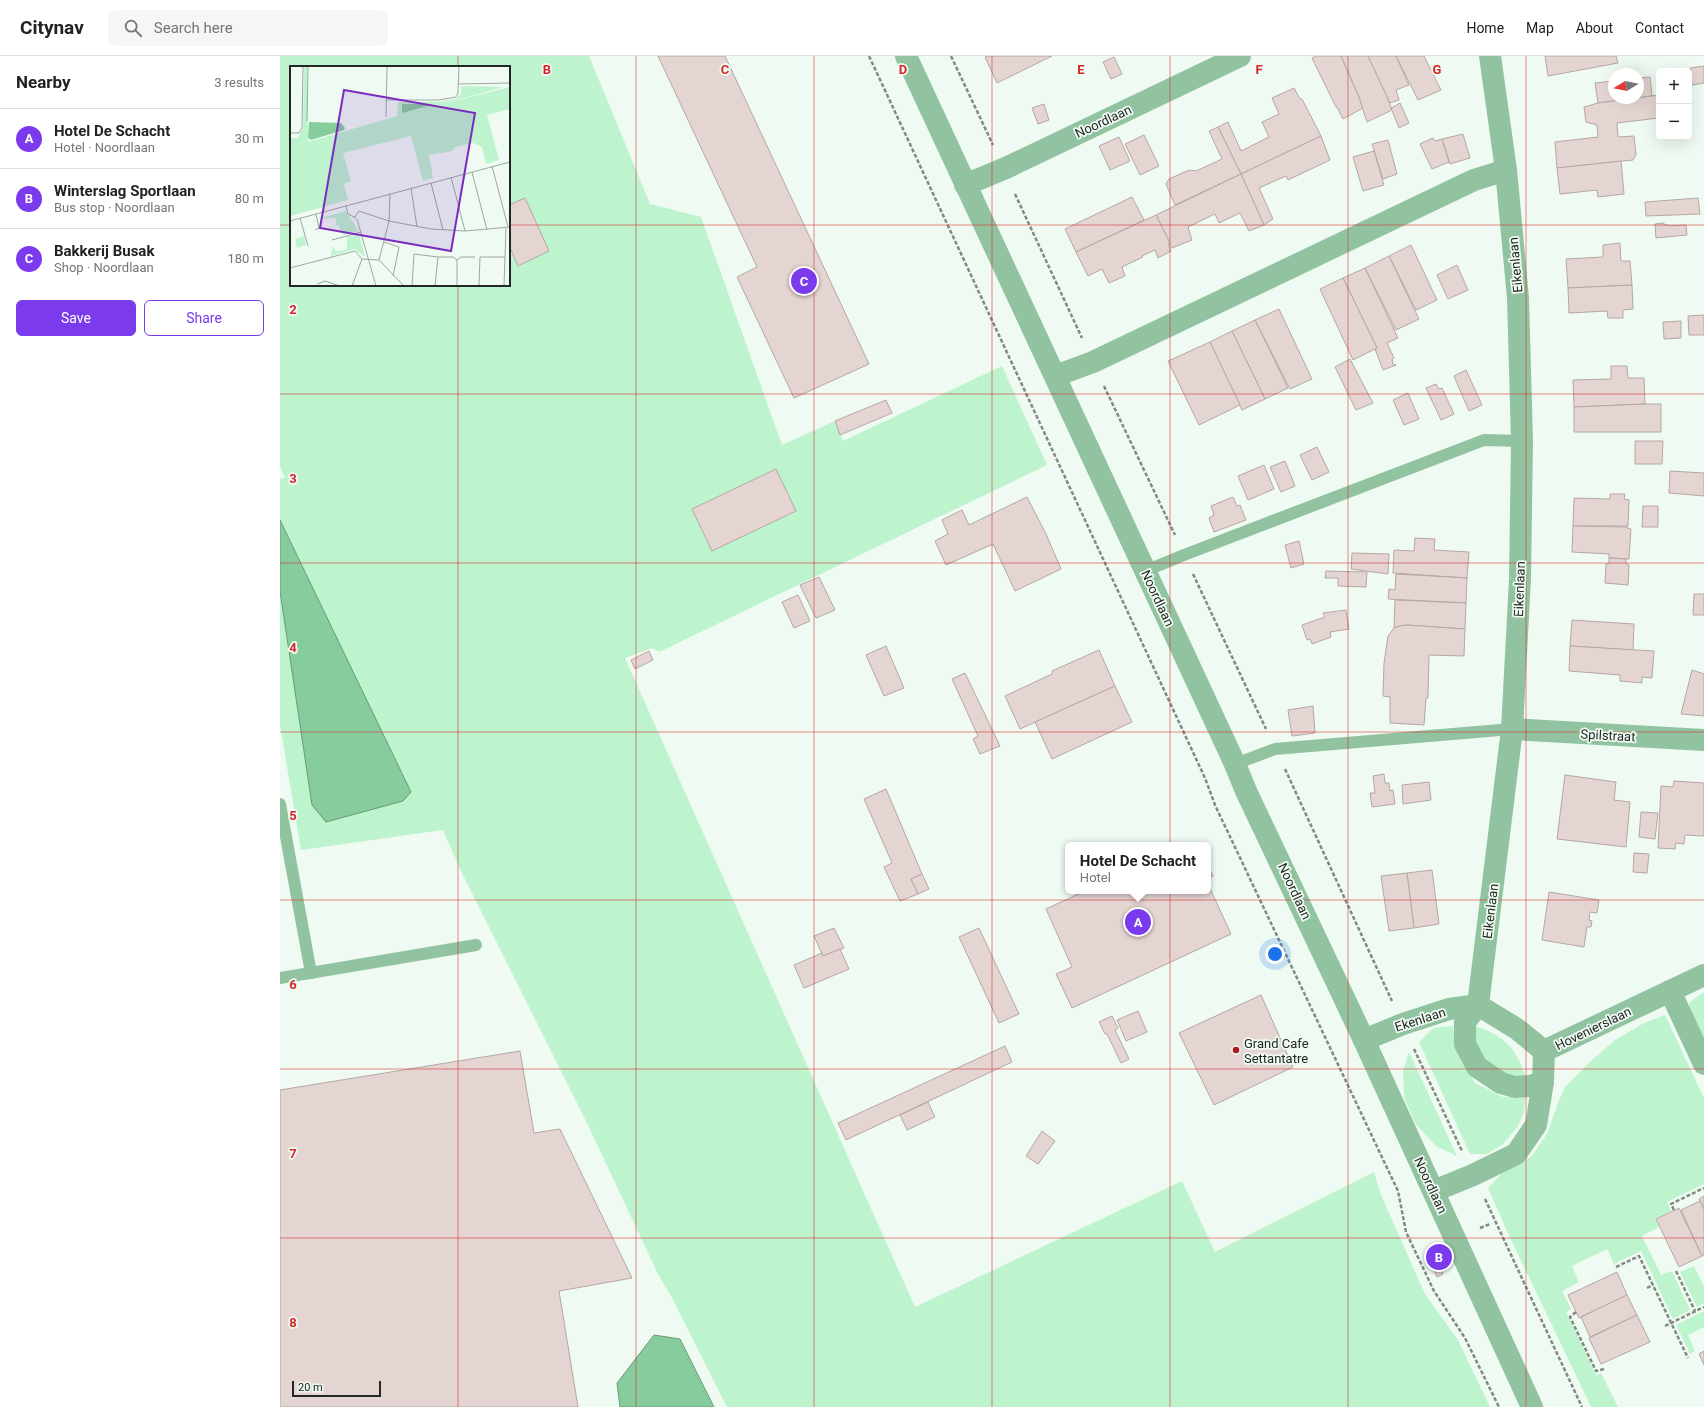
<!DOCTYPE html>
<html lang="en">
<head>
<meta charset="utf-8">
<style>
	:root { --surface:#fff; --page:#f6f6f6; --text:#222; --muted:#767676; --line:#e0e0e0; --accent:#7c3aed }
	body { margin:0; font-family:Roboto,sans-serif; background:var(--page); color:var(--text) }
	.controls { position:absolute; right:12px; top:12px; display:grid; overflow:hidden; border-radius:6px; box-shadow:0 4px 16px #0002 }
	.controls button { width:36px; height:36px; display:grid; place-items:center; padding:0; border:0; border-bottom:1px solid var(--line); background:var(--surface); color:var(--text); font:20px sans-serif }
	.compass { position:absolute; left:1328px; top:12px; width:36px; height:36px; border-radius:50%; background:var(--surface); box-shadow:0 4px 16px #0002; rotate:260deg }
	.scale { position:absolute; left:12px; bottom:10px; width:89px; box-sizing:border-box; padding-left:4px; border:2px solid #232824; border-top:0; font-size:11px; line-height:14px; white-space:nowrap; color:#232824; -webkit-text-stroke:3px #effbf2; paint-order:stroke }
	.you { position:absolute; left:995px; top:898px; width:14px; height:14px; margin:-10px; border:3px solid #fff; border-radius:50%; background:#1a73e8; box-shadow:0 0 0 6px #1a73e833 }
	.badge { display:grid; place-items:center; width:26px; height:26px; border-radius:50%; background:var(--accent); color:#fff; font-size:13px; font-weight:700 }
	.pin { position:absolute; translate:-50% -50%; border:2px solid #fff; box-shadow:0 1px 4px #0006 }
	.popup { position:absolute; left:785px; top:786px; width:146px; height:52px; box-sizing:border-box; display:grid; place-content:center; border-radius:6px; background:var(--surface); filter:drop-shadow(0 1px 3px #0005); font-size:13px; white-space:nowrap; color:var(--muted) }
	.popup b { font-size:15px; color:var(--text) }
	.popup::after { content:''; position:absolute; left:50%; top:100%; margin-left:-8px; border:8px solid transparent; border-top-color:var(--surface) }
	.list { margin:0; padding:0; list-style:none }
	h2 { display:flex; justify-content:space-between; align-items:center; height:52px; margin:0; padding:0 16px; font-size:17px }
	h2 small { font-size:13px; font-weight:400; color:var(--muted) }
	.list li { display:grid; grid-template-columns:26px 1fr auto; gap:12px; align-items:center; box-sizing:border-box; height:60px; padding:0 16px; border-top:1px solid var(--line) }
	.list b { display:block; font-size:15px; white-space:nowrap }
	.list p { margin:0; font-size:13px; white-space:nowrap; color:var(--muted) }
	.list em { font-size:13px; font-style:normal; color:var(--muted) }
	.actions { display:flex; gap:8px; padding:12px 16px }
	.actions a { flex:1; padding:9px 0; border:1px solid var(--accent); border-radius:6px; text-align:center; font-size:14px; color:var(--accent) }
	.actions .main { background:var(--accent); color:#fff }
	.icon { flex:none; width:22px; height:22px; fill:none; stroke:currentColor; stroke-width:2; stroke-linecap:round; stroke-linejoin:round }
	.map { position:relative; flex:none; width:1424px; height:1351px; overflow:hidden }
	header { display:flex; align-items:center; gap:24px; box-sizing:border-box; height:56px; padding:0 20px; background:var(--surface); border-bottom:1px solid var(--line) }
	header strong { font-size:19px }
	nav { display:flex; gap:22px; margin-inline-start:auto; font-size:14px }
	.search { width:280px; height:36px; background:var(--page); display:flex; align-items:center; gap:10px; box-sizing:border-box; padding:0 14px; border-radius:6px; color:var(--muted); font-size:15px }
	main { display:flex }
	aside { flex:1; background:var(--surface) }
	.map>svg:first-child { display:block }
	.green { fill:#bdf3cd; fill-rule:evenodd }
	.water { fill:#86cc9c; stroke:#689b78 }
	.building { fill:#e4d4d2; stroke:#b6a6a4 }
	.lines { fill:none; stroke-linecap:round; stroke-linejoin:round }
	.path { stroke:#828a84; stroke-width:2.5; stroke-dasharray:4 2; stroke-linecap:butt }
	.service { stroke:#92c3a1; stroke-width:12 }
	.minor { stroke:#92c3a1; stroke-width:22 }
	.tertiary { stroke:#92c3a1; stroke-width:22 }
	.grid { fill:none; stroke:#d62828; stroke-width:1; stroke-opacity:0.55 }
	.poi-dot { fill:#ac191e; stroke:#effbf2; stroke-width:1.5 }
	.labels { text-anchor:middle; stroke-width:3.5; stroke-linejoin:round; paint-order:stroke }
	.street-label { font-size:13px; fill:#232824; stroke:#effbf2 }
	.poi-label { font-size:13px; fill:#232824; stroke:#effbf2; text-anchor:start }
	.inset-road { fill:none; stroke:#9da7a0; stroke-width:1 }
	.view { fill:#7b2cbf; fill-opacity:0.15; stroke:#7b2cbf; stroke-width:2 }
	.inset-edge { fill:none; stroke:#232824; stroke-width:2 }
	.grid-label { font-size:13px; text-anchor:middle; font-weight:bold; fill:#d62828; stroke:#effbf2; stroke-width:3.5; stroke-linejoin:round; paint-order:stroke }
</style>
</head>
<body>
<header>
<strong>Citynav</strong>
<div class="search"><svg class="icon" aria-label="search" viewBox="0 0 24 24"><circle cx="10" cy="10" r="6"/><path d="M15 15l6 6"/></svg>Search here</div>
<nav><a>Home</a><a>Map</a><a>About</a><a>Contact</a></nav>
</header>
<main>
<aside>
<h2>Nearby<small>3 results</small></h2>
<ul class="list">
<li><span class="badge">A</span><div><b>Hotel De Schacht</b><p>Hotel · Noordlaan</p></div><em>30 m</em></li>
<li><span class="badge">B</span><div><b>Winterslag Sportlaan</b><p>Bus stop · Noordlaan</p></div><em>80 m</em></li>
<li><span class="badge">C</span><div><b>Bakkerij Busak</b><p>Shop · Noordlaan</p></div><em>180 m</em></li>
</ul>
<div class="actions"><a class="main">Save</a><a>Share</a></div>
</aside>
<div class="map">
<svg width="1424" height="1351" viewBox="0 0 1424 1351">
	<rect width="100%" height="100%" fill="#effbf2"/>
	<g class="green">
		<path d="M0,0H309L370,148L421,161L502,389L555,365L563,385L722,310L767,409L379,596L372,592L345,602L635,1251L902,1125L935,1196L1094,1116L1101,1139L1145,1238L1178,1284L1210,1351H447L391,1240L378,1218L307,1067L180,813L163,774L21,794L0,669V423L5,422L0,411ZM11,11H229V229H11Z"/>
		<path d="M1424,936V991L1415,972L1409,947Z"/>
		<path d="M1385,959L1424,1042V1128L1387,1146L1391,1155L1375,1163L1379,1171L1362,1180L1381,1219L1392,1215L1410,1254L1393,1263L1361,1195L1334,1208L1327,1193L1292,1210L1299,1226L1282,1235L1291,1253L1286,1256L1316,1319L1321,1317L1338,1351H1311L1226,1173L1208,1132L1221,1118L1251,1101L1267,1078L1278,1047L1285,1031L1311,1005L1335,984L1364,967Z"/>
		<path d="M1192,969C1223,979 1236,990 1246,1022C1227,1021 1206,1015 1197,997C1193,990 1193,977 1192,969Z"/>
		<path d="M1173,970L1175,984L1181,1005L1195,1027L1223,1041L1245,1042L1244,1056L1238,1070L1223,1088L1207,1098H1190L1139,986L1153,972Z"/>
		<path d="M1129,996L1177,1100L1156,1090L1135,1067L1124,1041L1123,1015Z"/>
		<path d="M1414,1210L1424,1230V1247L1417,1251L1400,1216Z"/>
		<path d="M1424,1255V1271L1408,1279L1415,1295L1410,1298L1396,1269Z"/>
	</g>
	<g class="water">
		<path d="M0,464L131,736L123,745L46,766L32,749L0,535Z"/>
		<path d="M374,1279L400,1283L434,1351H340L337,1327Z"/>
	</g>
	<g class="building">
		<path d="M378,0H445L589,308L514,342L457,221L477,211Z"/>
		<path d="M708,0H772L717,27L705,1Z"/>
		<path d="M1036,0H1061L1079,41L1083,52L1063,63L1057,51H1056L1032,2Z"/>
		<path d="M1061,0H1088L1106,38L1112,54L1087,66L1079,41Z"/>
		<path d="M1088,0H1116L1129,29L1116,34L1119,44L1110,47Z"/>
		<path d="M1116,0H1144L1161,34L1138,44Z"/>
		<path d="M1265,0H1336L1338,7L1268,20Z"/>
		<path d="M834,1L842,18L831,23L823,6Z"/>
		<path d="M1424,10V27L1412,29L1410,12Z"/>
		<path d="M1370,21L1372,40L1358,42V22Z"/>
		<path d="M1334,25V42H1356L1318,47L1315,27Z"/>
		<path d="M1014,32L1020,43H1022L1041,80L961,118L938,71L948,66L961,95L989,81L982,66L999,58L992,42Z"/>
		<path d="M1379,39V62L1337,67L1338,81L1354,80L1356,99L1353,104L1277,112L1275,86L1318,81L1317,69L1306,66L1304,51L1318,47Z"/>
		<path d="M1120,47L1129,67L1119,72L1111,52Z"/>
		<path d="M764,48L769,64L758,68L752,52Z"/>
		<path d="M938,71L961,118L895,149L886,128L889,123L909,114L916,115L942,103L929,75Z"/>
		<path d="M1183,78L1190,102L1170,108L1162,83Z"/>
		<path d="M864,79L879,110L860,119L845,88Z"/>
		<path d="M1041,80L1050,104L1008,124L1006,120L979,132L993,163L984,169L961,118Z"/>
		<path d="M839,81L850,105L830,114L819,90Z"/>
		<path d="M1153,82L1155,85L1162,83L1169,106L1152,113L1140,88Z"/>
		<path d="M1108,84L1117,118L1103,123L1092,88Z"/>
		<path d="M1094,95L1104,129L1083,135L1073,101Z"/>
		<path d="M1341,105L1344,138L1318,141L1317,134L1280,138L1277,112Z"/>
		<path d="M961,118L984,169L969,175L960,157L939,167L935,158L908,171L912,184L892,192L876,159Z"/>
		<path d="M852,141L864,164L796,196L785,173Z"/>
		<path d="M245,142L269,195L238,210L229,189V149Z"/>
		<path d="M1418,142L1420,158L1366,160L1365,146Z"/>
		<path d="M876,159L890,187L888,188L891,195L878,202L875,194L862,200L863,201L842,211L845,220L829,227L822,213L808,220L796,196Z"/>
		<path d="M1384,167V169H1389V170L1406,169L1407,179L1376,182L1375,168Z"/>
		<path d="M1340,187L1341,205H1350L1352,229L1288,232L1286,203L1323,201V189Z"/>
		<path d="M1131,189L1157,244L1136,254L1109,200Z"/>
		<path d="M1109,200L1139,263L1116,274L1085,212Z"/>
		<path d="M1177,209L1188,234L1168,243L1157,219Z"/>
		<path d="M1085,212L1118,282L1107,287L1114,302L1112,303L1113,308L1116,309L1103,314L1095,293L1097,292L1063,222Z"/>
		<path d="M1063,222L1097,292L1073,304L1040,233Z"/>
		<path d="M1352,229L1353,253L1343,254V262H1328L1327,255L1289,257L1288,232Z"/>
		<path d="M999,253L1032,323L1010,333L975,264Z"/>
		<path d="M1424,259V279H1409L1408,260Z"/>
		<path d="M975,264L1008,332L985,343L952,275Z"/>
		<path d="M1401,265V282L1384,283L1383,266Z"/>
		<path d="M952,275L985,343L962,354L930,286Z"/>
		<path d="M930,286L960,349L919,369L888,305Z"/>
		<path d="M1070,303L1093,347L1076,354L1055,311Z"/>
		<path d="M1331,310H1347L1348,322H1364L1365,348L1294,351L1293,324L1331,323Z"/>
		<path d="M1186,314L1202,349L1189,355L1174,320Z"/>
		<path d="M1156,328L1159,333L1162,332L1174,358L1161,364L1146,332Z"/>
		<path d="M1128,337L1139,363L1124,369L1113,344Z"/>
		<path d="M606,344L612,357L560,379L555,365Z"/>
		<path d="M1365,348H1381V376H1294V351Z"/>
		<path d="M1355,385H1383L1382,408H1355Z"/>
		<path d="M1037,391L1049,416L1032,424L1020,399Z"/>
		<path d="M1005,405L1015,430L1001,436L990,411Z"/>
		<path d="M984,409L994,433L968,444L958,420Z"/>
		<path d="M496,413L516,455L432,495L412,453Z"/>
		<path d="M1390,415L1424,417V440L1389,437Z"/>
		<path d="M1330,438H1345L1344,443L1349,444L1348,470H1293L1294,442L1330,443Z"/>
		<path d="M747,441L766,478L781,513L735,535L713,488L666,509L655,485L668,478L662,464L682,454L689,469Z"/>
		<path d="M953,441L957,450L960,449L966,464L934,476L929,462L934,459L931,450Z"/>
		<path d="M1363,450H1378V471H1362Z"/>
		<path d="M1293,470L1348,471L1347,472L1351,473L1349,503L1329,502V498L1292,496Z"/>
		<path d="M1135,482L1155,483L1154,494L1189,496L1187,522L1113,517L1114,494L1134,495Z"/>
		<path d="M1019,485L1024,508L1011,512L1005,489Z"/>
		<path d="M1072,497L1109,498L1108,518L1071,513Z"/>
		<path d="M1329,502L1346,503V508L1349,509L1348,529L1325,527L1326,508H1329Z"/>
		<path d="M1046,515L1087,516L1086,531L1058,530V522H1045Z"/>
		<path d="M1116,518L1187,522L1186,547L1108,543L1109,533L1115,534Z"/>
		<path d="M539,521L555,554L536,562L520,529Z"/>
		<path d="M1414,538H1424V559H1413Z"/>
		<path d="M518,539L530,565L514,572L502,546Z"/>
		<path d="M1115,544L1186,547L1185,573L1127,569L1120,570L1114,572Z"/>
		<path d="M1066,554L1069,573L1050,576L1051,581L1032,588L1030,583L1027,584L1022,569L1045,561L1043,557Z"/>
		<path d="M1292,564L1354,568L1353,594L1290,590Z"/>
		<path d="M1127,569L1185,573L1184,600L1149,599L1148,642H1146L1144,669L1110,667V641L1103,640L1104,607L1108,580L1114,572L1120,570Z"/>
		<path d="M606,590L624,632L604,640L586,599Z"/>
		<path d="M1290,590L1374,595L1372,622L1362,621V627L1340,625V619L1289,615Z"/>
		<path d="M819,594L835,630L740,673L725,640L772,618V615Z"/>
		<path d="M369,595L373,604L355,613L351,604Z"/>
		<path d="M1412,614L1424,618V660L1401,658Z"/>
		<path d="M685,617L720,690L700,698L693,683L698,680L672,623Z"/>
		<path d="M835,630L852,666L772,703L755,666Z"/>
		<path d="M1033,650L1035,677L1012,680L1008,654Z"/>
		<path d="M1104,718L1105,727H1109L1110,735L1113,734L1115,748L1092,751L1090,737H1095L1093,720Z"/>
		<path d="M1285,719L1336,726L1334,744L1350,746L1346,791L1277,783Z"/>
		<path d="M1394,725L1424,727V780L1405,779L1404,788L1396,787L1395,793L1378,792L1381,730L1393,731Z"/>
		<path d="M1149,726L1151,744L1123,748L1122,729Z"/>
		<path d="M606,733L642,818L631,823L638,838L620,845L604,811L612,807L584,743Z"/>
		<path d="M1361,756L1378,757L1375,783L1359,781Z"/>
		<path d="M1354,797L1369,798L1367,817L1353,816Z"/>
		<path d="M928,810L933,820L928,822Z"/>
		<path d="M1152,814L1159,868L1134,872L1127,817Z"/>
		<path d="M1127,817L1134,872L1109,875L1101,820Z"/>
		<path d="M642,818L649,833L638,838L631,823Z"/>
		<path d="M928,828L951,878L792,952L776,918L792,911L766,853L805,835H928Z"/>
		<path d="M1269,836L1319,844L1317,857L1310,856L1309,864L1312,865L1311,871H1307L1304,891L1262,884Z"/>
		<path d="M554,872L564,892L543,900L534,880Z"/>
		<path d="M699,872L739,958L719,967L679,881Z"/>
		<path d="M560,893L569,913L524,932L514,909L542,897L543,900Z"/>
		<path d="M981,939L1013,1011L934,1049L899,977Z"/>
		<path d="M858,955L867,976L846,985L837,964Z"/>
		<path d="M832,960L838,972L835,974L849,1003L841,1007L827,978H825L819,966Z"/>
		<path d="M725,990L732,1006L566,1084L558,1067Z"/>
		<path d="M240,995L254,1077L280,1073L352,1222L279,1235L298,1351H0V1034Z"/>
		<path d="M648,1046L655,1061L627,1074L620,1059Z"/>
		<path d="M762,1075L775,1085L758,1108L746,1100Z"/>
		<path d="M1424,1140V1153L1419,1143Z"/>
		<path d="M1420,1145L1424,1154V1199L1422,1200L1401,1154Z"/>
		<path d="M1399,1152L1422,1200L1399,1211L1376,1163Z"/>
		<path d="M1156,1203L1163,1218L1157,1221L1150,1206Z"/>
		<path d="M1337,1216L1347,1239L1299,1262L1288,1239Z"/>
		<path d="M1347,1239L1357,1259L1310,1281L1301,1261Z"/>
		<path d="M1357,1259L1370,1286L1321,1308L1309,1282Z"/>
		<path d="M1424,1295V1309L1419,1298Z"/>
	</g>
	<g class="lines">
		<g class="path">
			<path d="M589,0L925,722L935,749L1118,1135L1126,1176L1154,1235L1185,1282L1219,1351"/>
			<path d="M671,0L713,89"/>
			<path d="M735,138L802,282"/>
			<path d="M824,330L895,479"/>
			<path d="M913,518L986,673"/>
			<path d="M1005,713L1112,945"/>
			<path d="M1134,993L1182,1095"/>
			<path d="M1205,1143L1302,1351"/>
			<path d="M1394,1154L1391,1148L1424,1132"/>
			<path d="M1200,1172L1210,1168"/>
			<path d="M1336,1211L1359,1200L1408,1302"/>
			<path d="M1396,1215L1415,1255"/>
			<path d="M1367,1232L1373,1229"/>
			<path d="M1296,1256L1290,1261L1316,1315L1324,1313"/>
			<path d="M1385,1270L1424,1251"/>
		</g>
		<g class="service">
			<path d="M865,515L904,499L1204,384L1242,385"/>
			<path d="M955,708L995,693L1232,673"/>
			<path d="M0,748L31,917"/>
			<path d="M0,922L196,889"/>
		</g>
		<g class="minor">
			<path d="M1210,0L1226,114L1238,242L1242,385L1240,523L1232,673L1198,949L1185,966V988L1197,1011L1221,1027L1235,1031L1250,1030L1263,1026"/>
			<path d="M685,129L728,111L960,0"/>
			<path d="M775,320L813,306L1194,124L1226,114"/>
			<path d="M1232,673L1424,684"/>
			<path d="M1390,935L1424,1008"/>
			<path d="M1198,949L1237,973L1264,995"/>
			<path d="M1084,984L1123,968L1169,953L1198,949"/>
			<path d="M1264,995L1424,919"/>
			<path d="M1154,1135L1193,1119L1236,1098L1256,1069L1263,1026L1264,995"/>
		</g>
		<path class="tertiary" d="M626,0L955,708L966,735L1084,984L1252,1351"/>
	</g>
	<path class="grid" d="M178,0V11M356,0V1351M534,0V1351M712,0V1351M890,0V1351M1068,0V1351M1246,0V1351M0,169H11M229,169H1424M178,229V1351M0,338H1424M0,507H1424M0,676H1424M0,844H1424M0,1013H1424M0,1182H1424"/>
	<circle class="poi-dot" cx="956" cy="994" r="4"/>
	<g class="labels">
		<g class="street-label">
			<text transform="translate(823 65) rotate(-25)" y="5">Noordlaan</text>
			<text transform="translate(1235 209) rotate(-95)" y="5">Eikenlaan</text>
			<text transform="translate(1239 533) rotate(-88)" y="5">Eikenlaan</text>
			<text transform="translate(878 542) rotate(65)" y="5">Noordlaan</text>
			<text transform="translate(1328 679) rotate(3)" y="5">Spilstraat</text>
			<text transform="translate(1015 835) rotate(65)" y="5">Noordlaan</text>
			<text transform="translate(1210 855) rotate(-83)" y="5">Eikenlaan</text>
			<text transform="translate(1140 963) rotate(-18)" y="5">Ekenlaan</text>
			<text transform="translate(1313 972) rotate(-26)" y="5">Hovenierslaan</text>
			<text transform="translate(1151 1129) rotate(65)" y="5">Noordlaan</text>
		</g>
		<g class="poi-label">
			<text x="964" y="992">Grand Cafe<tspan x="964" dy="15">Settantatre</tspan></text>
		</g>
	</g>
	<g transform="translate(10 10)">
		<rect width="220" height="220" fill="#effbf2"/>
		<path d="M14,0H17L18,76L107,50L108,36H149L166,33L171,28V20L214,21L145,40L220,21V43L197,49L209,94L196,98L192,81L183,77L165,81L163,85L139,89L143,112L133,115L121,70L53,87L61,115L54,118L58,134L0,150V72H8L13,63ZM55,145L69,165L53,169L48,159L40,162L46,159V152L28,153ZM69,168L75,191L65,183L41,190L43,180L45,185L57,184V171ZM14,170L16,179L7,182L5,173Z" fill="#bdf3cd"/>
		<path d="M112,38H140L141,39L112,47ZM19,56L51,57L55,62L54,64L21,74L18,72Z" fill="#86cc9c"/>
		<path class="inset-road" d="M168,18L220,17M96,34H149L166,31L168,27L169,0M96,51L97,0M17,55L18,0M0,67H9L12,62L13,0M202,100L218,161M182,106L197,164M161,111L175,165M141,117L153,164M121,122L127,161M56,140L58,148L66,152M10,152L18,180M64,152L69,145L99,155L141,163L175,165L220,161M67,153L86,220M0,155L220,96M25,164L29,162L26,148M42,174L71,166M94,176L109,181L103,210M72,193L89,194L114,220M89,194L99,155L100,128M167,194V220M167,194L171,191H185M0,202L65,185L72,193M27,218L35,215L50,220M62,220L72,193M122,220L124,188L148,191M145,220L148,191H163L167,194M189,220L190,191H215M214,220L216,162"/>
		<path class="view" d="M54,24L185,47L161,185L30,162Z"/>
		<rect width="220" height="220" class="inset-edge"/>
	</g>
	<g class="grid-label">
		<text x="267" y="18">B</text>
		<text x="445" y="18">C</text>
		<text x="623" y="18">D</text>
		<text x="801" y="18">E</text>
		<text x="979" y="18">F</text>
		<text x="1157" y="18">G</text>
		<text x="13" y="258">2</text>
		<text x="13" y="427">3</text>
		<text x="13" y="596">4</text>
		<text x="13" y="764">5</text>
		<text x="13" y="933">6</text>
		<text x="13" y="1102">7</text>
		<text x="13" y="1271">8</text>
	</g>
</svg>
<div class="controls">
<button>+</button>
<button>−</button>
</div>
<svg class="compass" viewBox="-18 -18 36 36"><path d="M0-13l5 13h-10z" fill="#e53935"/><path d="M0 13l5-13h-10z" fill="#767676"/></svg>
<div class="scale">20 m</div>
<div class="you"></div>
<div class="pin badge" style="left:858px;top:866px">A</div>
<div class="popup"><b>Hotel De Schacht</b>Hotel</div>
<div class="pin badge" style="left:1159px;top:1201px">B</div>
<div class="pin badge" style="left:524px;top:225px">C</div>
</div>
</main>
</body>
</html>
